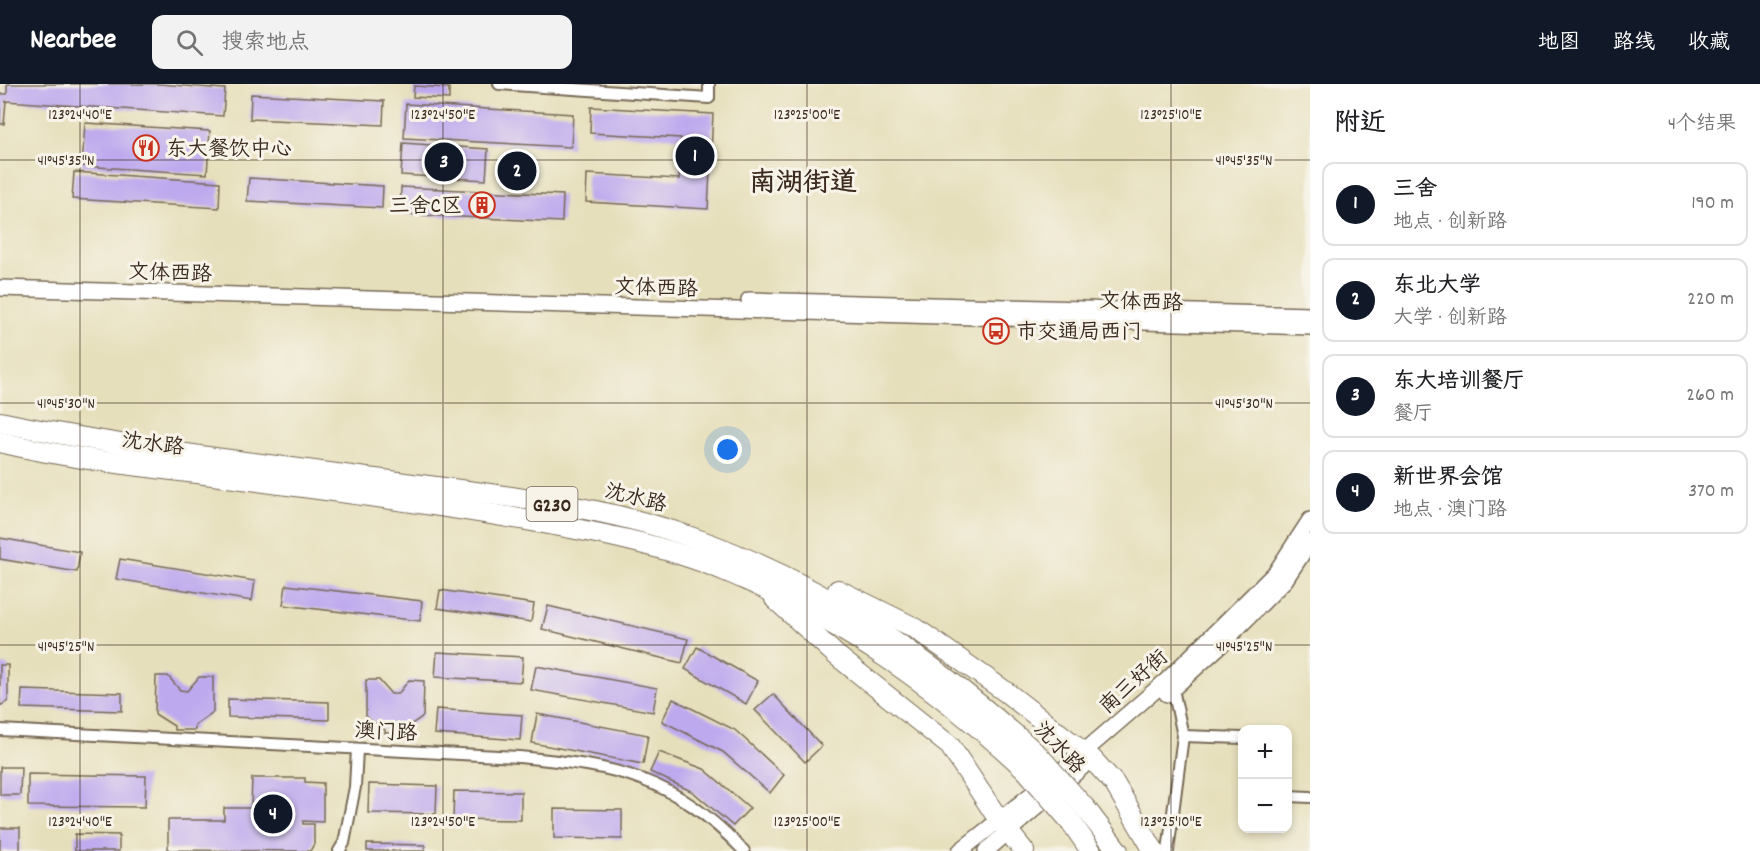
<!DOCTYPE html>
<html lang="zh">
<head>
<meta charset="utf-8">
<style>
	:root { --surface:#fff; --page:#f2f2f2; --text:#202124; --muted:#757577; --line:#e0e0e0; --accent:#111827 }
	body { margin:0; font-family:Dekko,"LXGW WenKai TC",sans-serif; background:var(--page); color:var(--text) }
	.controls { position:absolute; right:18px; bottom:18px; display:grid; overflow:hidden; border-radius:12px; box-shadow:0 3px 9px #0003 }
	.controls button { width:54px; height:54px; display:grid; place-items:center; padding:0; border:0; border-bottom:2px solid var(--line); background:var(--surface); color:var(--text); font:30px sans-serif }
	.you { position:absolute; left:728px; top:366px; width:21px; height:21px; margin:-15px; border:4px solid #fff; border-radius:50%; background:#1a73e8; box-shadow:0 0 0 9px #1a73e833 }
	.badge { display:grid; place-items:center; width:39px; height:39px; border-radius:50%; background:var(--accent); color:#fff; font-size:20px; font-weight:700 }
	.pin { position:absolute; translate:-50% -50%; border:3px solid #fff; box-shadow:0 2px 6px #0006 }
	.list { margin:0; padding:0; list-style:none }
	h2 { display:flex; justify-content:space-between; align-items:center; height:78px; margin:0; padding:0 24px; font-size:26px }
	h2 small { font-size:20px; font-weight:400; color:var(--muted) }
	.list li { display:grid; grid-template-columns:39px 1fr auto; gap:18px; align-items:center; box-sizing:border-box; height:84px; margin:0 12px 12px; padding:0 12px; border:2px solid var(--line); border-radius:12px }
	.list b { display:block; font-size:22px; white-space:nowrap }
	.list p { margin:0; font-size:20px; white-space:nowrap; color:var(--muted) }
	.list em { font-size:20px; font-style:normal; color:var(--muted) }
	.icon { flex:none; width:33px; height:33px; fill:none; stroke:currentColor; stroke-width:2; stroke-linecap:round; stroke-linejoin:round }
	.map { position:relative; flex:none; width:1310px; height:767px; overflow:hidden }
	header { display:flex; align-items:center; gap:36px; box-sizing:border-box; height:84px; padding:0 30px; background:var(--accent); color:#fff }
	header strong { font-size:28px }
	nav { display:flex; gap:33px; margin-inline-start:auto; font-size:21px }
	.search { width:420px; height:54px; background:var(--page); display:flex; align-items:center; gap:15px; box-sizing:border-box; padding:0 21px; border-radius:12px; color:var(--muted); font-size:22px }
	main { display:flex }
	aside { flex:1; background:var(--surface) }
	.map>svg:first-child { display:block }
	.building { fill:#bda9ee }
	.lines { fill:none; stroke-linecap:round; stroke-linejoin:round }
	.street-casing { stroke:#776955; stroke-width:14 }
	.secondary-casing { stroke:#776955; stroke-width:18 }
	.highway-casing { stroke:#776955; stroke-width:22 }
	.street { stroke:#fff; stroke-width:10 }
	.secondary { stroke:#fff; stroke-width:15 }
	.highway { stroke:#fff; stroke-width:20 }
	.highway-bridge-casing { stroke:#776955; stroke-width:22; stroke-linecap:butt }
	.highway-bridge { stroke:#fff; stroke-width:20 }
	.ticks { fill:none; stroke:#3b2a1e; stroke-width:1.5; stroke-opacity:0.45 }
	.labels { text-anchor:middle; stroke-width:6; stroke-linejoin:round; paint-order:stroke }
	.shield { fill:#f7f3e8; stroke:#73665b; stroke-width:1.5 }
	.shield-label { font-size:20px; font-weight:bold; fill:#3b2a1e }
	.poi-label { font-size:21px; fill:#3b2a1e; stroke:#f7f3e8; text-anchor:start }
	.street-label { font-size:21px; fill:#3b2a1e; stroke:#f7f3e8 }
	.district-label { font-size:27px; font-weight:bold; fill:#3b2a1e; stroke:#f7f3e8 }
	.ticks-label { font-size:15px; text-anchor:middle; fill:#3b2a1e; stroke:#f7f3e8; stroke-width:6; stroke-linejoin:round; paint-order:stroke }
</style>
</head>
<body>
<header>
<strong>Nearbee</strong>
<div class="search"><svg class="icon" aria-label="search" viewBox="0 0 24 24"><circle cx="10" cy="10" r="6"/><path d="M15 15l6 6"/></svg>搜索地点</div>
<nav><a>地图</a><a>路线</a><a>收藏</a></nav>
</header>
<main>
<div class="map">
<svg width="1310" height="767" viewBox="0 0 1310 767">
	<rect width="100%" height="100%" fill="#f7f3e8"/>
	<filter id="ink" filterUnits="userSpaceOnUse"><feTurbulence type="fractalNoise" baseFrequency=".0167" numOctaves="2"/><feDisplacementMap in="SourceGraphic" scale="12" xChannelSelector="R" yChannelSelector="G"/><feConvolveMatrix kernelMatrix="1 2 1 2 8 2 1 2 1" color-interpolation-filters="sRGB"/></filter>
	<filter id="wash" filterUnits="userSpaceOnUse"><feTurbulence type="fractalNoise" baseFrequency=".008" numOctaves="4" result="noise"/><feDisplacementMap in="SourceGraphic" scale="24" xChannelSelector="R" yChannelSelector="G"/><feGaussianBlur stdDeviation="1.35" result="paint"/><feColorMatrix in="noise" values="0 0 0 0 0 0 0 0 0 0 0 0 0 0 0 0 0 1.4 0 .05"/><feComposite in="paint" operator="in"/></filter>
	<g filter="url(#wash)">
		<rect width="100%" height="100%" fill="#e6dfbb"/>
		<g id="blocks">
			<g class="building">
				<path d="M7,0H159L225,5L223,32L6,17L4,40H0V10H7Z"/>
				<path d="M414,2L449,4V15L413,13Z"/>
				<path d="M251,10L384,17L383,41L250,35Z"/>
				<path d="M406,20L573,30L571,63L404,54Z"/>
				<path d="M591,23L713,30L708,125L586,118L587,90L679,95L681,54L590,49Z"/>
				<path d="M85,39L210,47L207,90L82,82Z"/>
				<path d="M403,59L488,65L486,96L401,91Z"/>
				<path d="M74,88L220,98L219,124L72,115Z"/>
				<path d="M249,94L383,102L382,124L247,117Z"/>
				<path d="M401,103L563,111L562,138L400,130Z"/>
				<path d="M0,454L80,468L77,488L0,475Z"/>
				<path d="M120,475L255,497L252,517L116,495Z"/>
				<path d="M286,501L422,517L420,537L283,521Z"/>
				<path d="M440,506L534,520L531,538L437,524Z"/>
				<path d="M548,522L688,555L682,579L542,545Z"/>
				<path d="M697,563L758,597L746,620L685,585Z"/>
				<path d="M437,568L523,573L521,598L435,593Z"/>
				<path d="M0,581H8V617L0,622Z"/>
				<path d="M536,582L657,604L653,628L531,606Z"/>
				<path d="M156,592H168L180,606L187,607L199,593H213V628L195,641V646H174V642L155,630Z"/>
				<path d="M366,596H379L391,610H398L409,596L424,597L423,632L405,645V649H385V646L366,633Z"/>
				<path d="M22,606L122,609V627L21,624Z"/>
				<path d="M773,610L822,662L805,678L755,626Z"/>
				<path d="M228,615L329,618V636L228,633Z"/>
				<path d="M673,615L735,646L784,691L770,709L723,668L662,637Z"/>
				<path d="M436,625L522,631L520,656L434,650Z"/>
				<path d="M537,630L648,651L643,680L532,659Z"/>
				<path d="M659,668L704,685L750,724L733,742L693,708L650,688Z"/>
				<path d="M0,683H21L20,711H0Z"/>
				<path d="M28,690L146,692L145,723L28,722Z"/>
				<path d="M252,694H305V698L323,699V738L303,737V740H314V760L310,767L168,766V736H224V724H251Z"/>
				<path d="M369,700L437,702L436,730L368,729Z"/>
				<path d="M454,707L521,708V736L453,735Z"/>
				<path d="M554,725L622,726V755L554,754Z"/>
				<rect x="0" y="744" width="20" height="23"/>
				<path d="M75,750L119,751V767H75Z"/>
				<path d="M367,760L425,761V767H367Z"/>
			</g>
		</g>
	</g>
	<g filter="url(#ink)">
		<use href="#blocks" fill-opacity="0" stroke="#776955" stroke-width="1.5"/>
		<g class="lines">
			<g class="street-casing">
				<g id="street">
					<path d="M499,0L709,14V0"/>
					<path d="M0,646L519,673C618,682 672,692 744,767"/>
					<path d="M1183,652L1242,654"/>
					<path d="M1288,712L1310,713"/>
					<path d="M339,767L344,759L355,703L357,665"/>
					<path d="M1168,767L1183,652L1173,605"/>
				</g>
			</g>
			<g class="secondary-casing">
				<g id="secondary">
					<path d="M0,204L1310,243"/>
					<path d="M749,216L1310,231"/>
					<path d="M1167,610L1223,559L1285,496L1310,458"/>
					<path d="M960,767L1071,679L1166,597L1276,488L1310,436"/>
					<path d="M986,767L1088,678"/>
				</g>
			</g>
			<g class="highway-casing">
				<g id="highway">
					<path d="M0,338C139,367 281,382 421,401C513,413 609,423 696,455C829,502 936,579 1039,672"/>
					<path d="M0,358C70,375 142,382 213,391C315,405 418,417 520,435C590,447 663,460 728,488C841,535 937,603 1026,686"/>
					<path d="M838,506L915,544L1006,608L1092,675L1114,699L1154,767"/>
					<path d="M775,515L836,571L950,662L999,736L1024,767"/>
					<path d="M1086,725L1118,767"/>
					<path d="M1071,738L1091,767"/>
				</g>
			</g>
			<use href="#street" class="street"/>
			<use href="#secondary" class="secondary"/>
			<use href="#highway" class="highway"/>
			<g class="highway-bridge-casing">
				<g id="highway-bridge">
					<path d="M1039,672L1086,725"/>
					<path d="M1026,686L1071,738"/>
				</g>
			</g>
			<use href="#highway-bridge" class="highway-bridge"/>
		</g>
	</g>
	<path class="ticks" d="M80,0V767M443,0V767M807,0V767M1171,0V767M0,76H1310M0,319H1310M0,561H1310"/>
	<defs>
		<g id="restaurant-ring" transform="scale(1.35)"><circle r="9.5" fill="#f7f3e8" stroke="#c8321e" stroke-width="1.5"/><path d="M-5-6h1v4h1v-4h1v4h1v-4h1v5L-1.5 .5V6h-2V.5L-5-1ZM5-6V6H3V1.5H1.5Q1.5-4 5-6Z" fill="#c8321e"/></g>
		<g id="building-ring" transform="scale(1.35)"><circle r="9.5" fill="#f7f3e8" stroke="#c8321e" stroke-width="1.5"/><path d="M-4-6H4V6H1V3H-1V6H-4ZM-2.5-4.3h1.7v1.8h-1.7ZM.8-4.3h1.7v1.8H.8ZM-2.5-1h1.7V.8h-1.7ZM.8-1h1.7V.8H.8Z" fill="#c8321e"/></g>
		<g id="bus-ring" transform="scale(1.35)"><circle r="9.5" fill="#f7f3e8" stroke="#c8321e" stroke-width="1.5"/><path d="M-5-6H5V4H4V6H2V4H-2V6H-4V4H-5ZM-3.5-4V0h7V-4ZM-3.5 1.2v1.5H-2V1.2ZM2 1.2v1.5H3.5V1.2Z" fill="#c8321e"/></g>
	</defs>
	<g fill-rule="evenodd">
		<use href="#restaurant-ring" x="146" y="64"/>
		<use href="#building-ring" x="482" y="121"/>
		<use href="#bus-ring" x="996" y="247"/>
	</g>
	<g class="labels">
		<rect class="shield" x="526.5" y="403" width="51" height="34" rx="4.5"/>
		<g class="shield-label">
			<text x="552" y="427">G230</text>
		</g>
		<g class="poi-label">
			<text x="166" y="71">东大餐饮中心</text>
			<text x="462" y="128" text-anchor="end">三舍C区</text>
			<text x="1016" y="254">市交通局西门</text>
		</g>
		<g class="street-label">
			<text transform="translate(170 188) rotate(2)" y="7">文体西路</text>
			<text transform="translate(656 203) rotate(2)" y="7">文体西路</text>
			<text transform="translate(1141 217) rotate(2)" y="7">文体西路</text>
			<text transform="translate(153 359) rotate(7)" y="7">沈水路</text>
			<text transform="translate(636 413) rotate(14)" y="7">沈水路</text>
			<text transform="translate(1133 597) rotate(-42)" y="7">南三好街</text>
			<text transform="translate(386 647) rotate(3)" y="7">澳门路</text>
			<text transform="translate(1060 663) rotate(46)" y="7">沈水路</text>
		</g>
		<g class="district-label">
			<text x="803" y="106">南湖街道</text>
		</g>
	</g>
	<g class="ticks-label">
		<text x="80" y="35">123°24'40"E</text>
		<text x="443" y="35">123°24'50"E</text>
		<text x="807" y="35">123°25'00"E</text>
		<text x="1171" y="35">123°25'10"E</text>
		<text x="66" y="81">41°45'35"N</text>
		<text x="1244" y="81">41°45'35"N</text>
		<text x="66" y="324">41°45'30"N</text>
		<text x="1244" y="324">41°45'30"N</text>
		<text x="66" y="567">41°45'25"N</text>
		<text x="1244" y="567">41°45'25"N</text>
		<text x="80" y="742">123°24'40"E</text>
		<text x="443" y="742">123°24'50"E</text>
		<text x="807" y="742">123°25'00"E</text>
		<text x="1171" y="742">123°25'10"E</text>
	</g>
</svg>
<div class="controls">
<button>+</button>
<button>−</button>
</div>
<div class="you"></div>
<div class="pin badge" style="left:695px;top:72px">1</div>
<div class="pin badge" style="left:517px;top:87px">2</div>
<div class="pin badge" style="left:444px;top:78px">3</div>
<div class="pin badge" style="left:273px;top:730px">4</div>
</div>
<aside>
<h2>附近<small>4个结果</small></h2>
<ul class="list">
<li><span class="badge">1</span><div><b>三舍</b><p>地点 · 创新路</p></div><em>190 m</em></li>
<li><span class="badge">2</span><div><b>东北大学</b><p>大学 · 创新路</p></div><em>220 m</em></li>
<li><span class="badge">3</span><div><b>东大培训餐厅</b><p>餐厅</p></div><em>260 m</em></li>
<li><span class="badge">4</span><div><b>新世界会馆</b><p>地点 · 澳门路</p></div><em>370 m</em></li>
</ul>
</aside>
</main>
</body>
</html>
